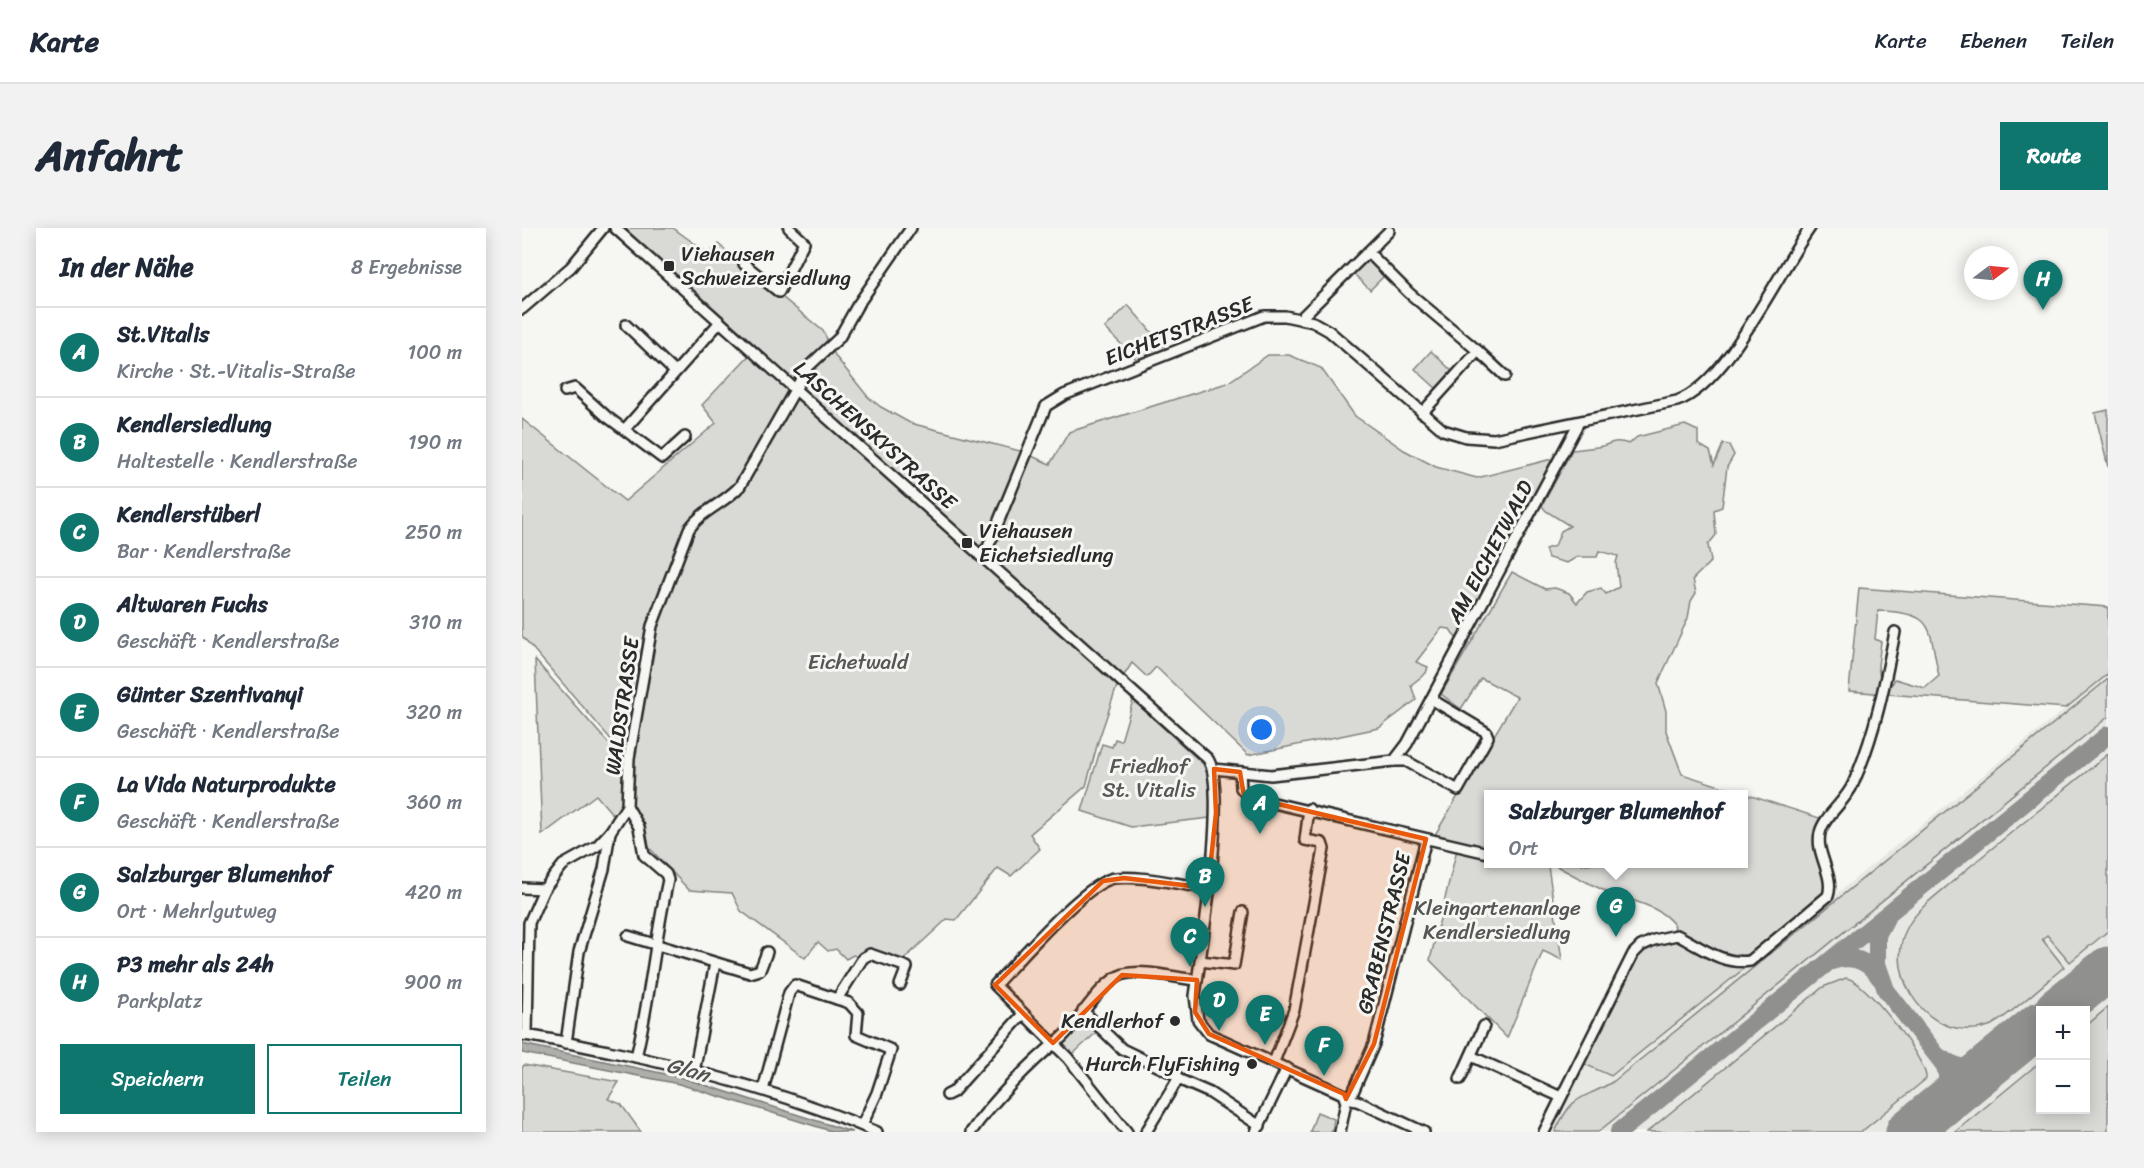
<!DOCTYPE html>
<html lang="de">
<head>
<meta charset="utf-8">
<style>
	:root { --surface:#fff; --page:#f2f2f3; --text:#1f2937; --muted:#747a83; --line:#e0e1e3; --accent:#0f766e }
	body { margin:0; font-family:Sriracha,sans-serif; background:var(--page); color:var(--text) }
	.controls { position:absolute; right:18px; bottom:18px; display:grid; overflow:hidden; border-radius:0px; box-shadow:0 3px 15px #0003 }
	.controls button { width:54px; height:54px; display:grid; place-items:center; padding:0; border:0; border-bottom:2px solid var(--line); background:var(--surface); color:var(--text); font:30px sans-serif }
	.compass { position:absolute; left:1442px; top:18px; width:54px; height:54px; border-radius:50%; background:var(--surface); box-shadow:0 3px 15px #0003; rotate:74deg }
	.you { position:absolute; left:740px; top:502px; width:21px; height:21px; margin:-15px; border:4px solid #fff; border-radius:50%; background:#1a73e8; box-shadow:0 0 0 9px #1a73e833 }
	.badge { display:grid; place-items:center; width:39px; height:39px; border-radius:50%; background:var(--accent); color:#fff; font-size:20px; font-weight:700 }
	.pin { position:absolute; translate:-50% -50px; filter:drop-shadow(0 2px 3px #0008) }
	.pin::after { content:''; position:absolute; top:32px; width:21px; height:18px; background:inherit; clip-path:polygon(0 0,100% 0,50% 100%) }
	.popup { position:absolute; left:962px; top:562px; width:264px; height:78px; box-sizing:border-box; display:grid; place-content:center; border-radius:0px; background:var(--surface); filter:drop-shadow(0 2px 4px #0005); font-size:20px; white-space:nowrap; color:var(--muted) }
	.popup b { font-size:22px; color:var(--text) }
	.popup::after { content:''; position:absolute; left:50%; top:100%; margin-left:-12px; border:12px solid transparent; border-top-color:var(--surface) }
	.list { margin:0; padding:0; list-style:none }
	h2 { display:flex; justify-content:space-between; align-items:center; height:78px; margin:0; padding:0 24px; font-size:26px }
	h2 small { font-size:20px; font-weight:400; color:var(--muted) }
	.list li { display:grid; grid-template-columns:39px 1fr auto; gap:18px; align-items:center; box-sizing:border-box; height:90px; padding:0 24px; border-top:2px solid var(--line) }
	.list b { display:block; font-size:22px; white-space:nowrap }
	.list p { margin:0; font-size:20px; white-space:nowrap; color:var(--muted) }
	.list em { font-size:20px; font-style:normal; color:var(--muted) }
	.actions { display:flex; gap:12px; padding:18px 24px }
	.actions a { flex:1; padding:14px 0; border:2px solid var(--accent); border-radius:0px; text-align:center; font-size:21px; color:var(--accent) }
	.actions .main { background:var(--accent); color:#fff }
	.map { position:relative; flex:none; width:1586px; height:904px; overflow:hidden; border-radius:0px }
	header { display:flex; align-items:center; gap:36px; box-sizing:border-box; height:84px; padding:0 30px; background:var(--surface); border-bottom:2px solid var(--line) }
	header strong { font-size:28px }
	nav { display:flex; gap:33px; margin-inline-start:auto; font-size:21px }
	.intro { display:flex; align-items:center; justify-content:space-between; box-sizing:border-box; height:144px; padding:0 36px }
	h1 { margin:0; font-size:42px }
	.button { padding:15px 27px; border-radius:0px; background:var(--accent); color:#fff; font-size:21px; font-weight:700 }
	main { display:flex; gap:36px; padding:0 36px }
	aside { flex:1; background:var(--surface); border-radius:0px; box-shadow:0 3px 15px #0003 }
	.map>svg:first-child { display:block }
	.built { fill:#e7e7e3; fill-rule:evenodd }
	.green { fill:#d9d9d5; stroke:#828280; stroke-width:1.5; fill-rule:evenodd }
	.water { fill:#aeaeab; stroke:#7a7a78; stroke-width:1.5 }
	.lines { fill:none; stroke-linecap:round; stroke-linejoin:round }
	.taxiway { stroke:#90908e; stroke-width:18 }
	.runway { stroke:#90908e; stroke-width:45 }
	.minor-casing { stroke:#2b2b2b; stroke-width:14 }
	.minor { stroke:#f6f6f2; stroke-width:9 }
	.marked { fill:#e8590c; fill-opacity:0.2; stroke:#e8590c; stroke-width:4.5; stroke-linejoin:round }
	.poi-dot { fill:#2b2b2b; stroke:#f6f6f2; stroke-width:2 }
	.labels { text-anchor:middle; stroke-width:6; stroke-linejoin:round; paint-order:stroke }
	.poi-label { font-size:21px; fill:#2b2b2b; stroke:#f6f6f2; text-anchor:start }
	.street-label { font-size:21px; fill:#2b2b2b; stroke:#f6f6f2 }
	.park-label { font-size:21px; fill:#565656; stroke:#f6f6f2 }
	.water-label { font-size:22px; font-style:italic; fill:#525251; stroke:#f6f6f2 }
</style>
</head>
<body>
<header>
<strong>Karte</strong>
<nav><a>Karte</a><a>Ebenen</a><a>Teilen</a></nav>
</header>
<div class="intro"><h1>Anfahrt</h1><a class="button">Route</a></div>
<main>
<aside>
<h2>In der Nähe<small>8 Ergebnisse</small></h2>
<ul class="list">
<li><span class="badge">A</span><div><b>St.Vitalis</b><p>Kirche · St.-Vitalis-Straße</p></div><em>100 m</em></li>
<li><span class="badge">B</span><div><b>Kendlersiedlung</b><p>Haltestelle · Kendlerstraße</p></div><em>190 m</em></li>
<li><span class="badge">C</span><div><b>Kendlerstüberl</b><p>Bar · Kendlerstraße</p></div><em>250 m</em></li>
<li><span class="badge">D</span><div><b>Altwaren Fuchs</b><p>Geschäft · Kendlerstraße</p></div><em>310 m</em></li>
<li><span class="badge">E</span><div><b>Günter Szentivanyi</b><p>Geschäft · Kendlerstraße</p></div><em>320 m</em></li>
<li><span class="badge">F</span><div><b>La Vida Naturprodukte</b><p>Geschäft · Kendlerstraße</p></div><em>360 m</em></li>
<li><span class="badge">G</span><div><b>Salzburger Blumenhof</b><p>Ort · Mehrlgutweg</p></div><em>420 m</em></li>
<li><span class="badge">H</span><div><b>P3 mehr als 24h</b><p>Parkplatz</p></div><em>900 m</em></li>
</ul>
<div class="actions"><a class="main">Speichern</a><a>Teilen</a></div>
</aside>
<div class="map">
<svg width="1586" height="904" viewBox="0 0 1586 904">
	<rect width="100%" height="100%" fill="#f6f6f2"/>
	<filter id="ink" filterUnits="userSpaceOnUse"><feTurbulence type="fractalNoise" baseFrequency=".0167" numOctaves="2"/><feDisplacementMap in="SourceGraphic" scale="12" xChannelSelector="R" yChannelSelector="G"/><feConvolveMatrix kernelMatrix="1 2 1 2 8 2 1 2 1" color-interpolation-filters="sRGB"/></filter>
	<g filter="url(#ink)">
		<path class="built" d="M1586,446V904H1027L1060,835L1089,848ZM1518,782H1564V882H1518Z"/>
		<g class="green">
			<path d="M99,0H151L187,26L196,16L301,103L314,129L346,169L359,179L388,195L498,223L528,236L547,204L705,155L746,127H767L799,140L833,188L882,222L914,239L955,250L1034,230L936,413L928,401L920,400L894,434L906,439L904,445L889,457L894,472L857,500L726,527L634,439L625,449L610,435L595,458L576,514L564,558L508,606L518,621L489,648L476,640L434,692L425,691L381,732L346,723L339,730L331,727L324,731L314,721L306,723L296,714L283,730L219,683L210,665L167,662L120,612L117,589L108,569L110,528L98,522L0,408V191L103,273L194,195L180,177L235,119Z"/>
			<path d="M845,31L864,46L848,62L830,44Z"/>
			<path d="M606,77L646,123L615,132L583,100Z"/>
			<path d="M909,123L932,145L916,162L893,141Z"/>
			<path d="M1586,182V239L1573,185Z"/>
			<path d="M1163,197L1176,203V216L1188,223L1192,237L1201,216L1207,217L1212,227L1205,239L1200,279L1192,282L1194,307L1186,317L1189,333L1171,351L1174,365L1169,373L1166,390L1136,455L1144,483V503L1160,546L1304,592L1298,598L1307,661L1229,735L1089,848L1060,835L1092,778L1116,724L1121,719L1149,710L1153,698C1136,675 1106,673 1081,662C1064,654 1047,645 1031,636H1222V566H966V624L911,610L995,469L959,450L939,481L919,466L990,344L1023,361L1033,360L1047,365L1055,375L1065,364L1079,360L1084,366L1097,359L1094,335L1096,328L1077,323L1075,329H1055L1045,335L1026,330L1023,321L1033,318L1039,303L1048,298L1024,283L1020,278L1050,222C1059,221 1067,220 1075,219C1089,218 1088,210 1107,216L1115,209Z"/>
			<path d="M1337,360L1586,379V446L1544,480L1327,463ZM1356,383C1415,384 1406,400 1417,448L1403,460L1373,451L1370,456L1359,455L1356,438L1359,414L1353,411Z"/>
			<path d="M13,432L102,533C109,553 105,571 92,588L74,567L20,607Z"/>
			<path d="M1586,451V489L1076,904H1033C1052,863 1058,874 1092,853Z"/>
			<path d="M611,472L681,536L687,550L688,590L609,599L560,583L580,516L590,519L593,511L599,513Z"/>
			<path d="M1586,526V703L1548,734L1525,707L1520,711L1542,739C1527,751 1482,793 1467,798C1410,818 1358,749 1386,698C1398,677 1421,663 1438,647C1486,606 1537,567 1586,526Z"/>
			<path d="M935,621L966,627V636H1017L1026,638L1040,732L1021,723L985,810L908,732Z"/>
			<path d="M1324,750C1343,751 1401,828 1404,848V851L1339,904H1125L1301,759Z"/>
			<path d="M1586,779V904H1433L1518,834V882H1564V798Z"/>
			<path d="M564,790L578,801L550,827L541,815L543,810Z"/>
			<path d="M2,837L97,854L86,871L99,876L119,904H0V840Z"/>
			<path d="M795,884L812,891L810,904H788Z"/>
		</g>
		<path class="water" d="M0,816L158,849L330,904H312L157,856L0,825Z"/>
		<g class="lines">
			<g class="taxiway">
				<path d="M1364,690L1355,707V736L1364,762L1423,838L1427,857L1421,875"/>
				<path d="M1310,733C1330,726 1346,732 1358,750"/>
				<path d="M1417,829C1436,841 1452,844 1472,834"/>
				<path d="M1097,904L1586,507"/>
			</g>
			<g class="runway">
				<path d="M1535,782L1586,741"/>
				<path d="M1386,904L1518,796"/>
			</g>
			<g class="minor-casing">
				<g id="minor">
					<path d="M93,0L686,531C706,562 679,723 673,768L676,792L687,806L821,866L824,874L818,904"/>
					<path d="M846,24L887,65L956,123L900,185"/>
					<path d="M222,36L257,64L282,14L267,0"/>
					<path d="M0,81L49,39L81,0"/>
					<path d="M779,90L867,3"/>
					<path d="M104,97L153,144"/>
					<path d="M956,123L983,148"/>
					<path d="M43,163L53,160L84,188L140,230L163,209"/>
					<path d="M103,201L198,94"/>
					<path d="M458,328L466,319L524,178L542,167L742,88H763L791,94L807,103L921,202L944,209L972,211L1155,173C1206,155 1255,46 1288,0"/>
					<path d="M872,533H884L936,562L966,509L964,504L909,471"/>
					<path d="M692,541L749,547L872,533L885,516L1057,194"/>
					<path d="M718,544L719,560L726,569L966,625"/>
					<path d="M105,578L117,599L122,627L144,646L146,652C133,711 128,771 114,829"/>
					<path d="M0,660L22,661"/>
					<path d="M106,708L228,745L238,742L245,724"/>
					<path d="M678,733L712,737L721,684"/>
					<path d="M315,771L341,730L348,726L385,739L378,757"/>
					<path d="M561,783L600,821L654,847L656,851L688,865L738,898"/>
					<path d="M0,807C29,810 58,818 86,823C177,842 269,867 355,904"/>
					<path d="M5,807L7,695L22,661L41,637L75,618L88,604L105,578L107,530L130,398L167,301C180,282 203,275 218,258L286,139L317,110L335,78L389,0"/>
					<path d="M44,815L57,724L82,641L88,604"/>
					<path d="M949,828L1039,869"/>
					<path d="M752,834L772,782L802,621L800,615L783,612L787,581"/>
					<path d="M172,844L193,735"/>
					<path d="M938,851L962,798"/>
					<path d="M241,862L267,765L273,757L327,775L336,785L334,807L369,822L355,865L340,897"/>
					<path d="M425,867L431,864L501,786"/>
					<path d="M824,871L831,864L852,816L904,611"/>
					<path d="M824,871L835,873L902,904"/>
					<path d="M449,904C469,875 510,833 538,811C557,795 578,753 602,746C623,741 653,750 675,752"/>
					<path d="M605,904L546,830L473,757C495,734 566,652 593,650C621,647 657,657 686,660"/>
					<path d="M624,904L656,851"/>
					<path d="M734,904L765,840"/>
					<path d="M1022,904L1111,726L1119,718L1132,712L1155,707C1179,719 1200,737 1228,733L1306,668C1313,647 1293,626 1298,605C1301,589 1324,573 1331,556C1353,507 1363,455 1373,404"/>
				</g>
			</g>
			<use href="#minor" class="minor"/>
		</g>
	</g>
	<path class="marked" d="M692,541L718,544L722,568L904,611L852,816L824,871L822,866L687,806L673,784L675,752L600,747L531,815L473,757L581,653L602,650L686,660L694,585Z"/>
	<g class="poi-dot">
		<rect x="141" y="32" width="12" height="12" rx="3"/>
		<rect x="439" y="309" width="12" height="12" rx="3"/>
		<circle cx="653" cy="793" r="6"/>
		<circle cx="730" cy="836" r="6"/>
	</g>
	<g class="labels">
		<g class="poi-label">
			<text x="159" y="33">Viehausen<tspan x="159" dy="24">Schweizersiedlung</tspan></text>
			<text x="457" y="310">Viehausen<tspan x="457" dy="24">Eichetsiedlung</tspan></text>
			<text x="641" y="800" text-anchor="end">Kendlerhof</text>
			<text x="718" y="843" text-anchor="end">Hurch FlyFishing</text>
		</g>
		<g class="street-label">
			<text transform="translate(657 103) rotate(-21)" y="7">EICHETSTRASSE</text>
			<text transform="translate(353 207) rotate(42)" y="7">LASCHENSKYSTRASSE</text>
			<text transform="translate(968 324) rotate(-62)" y="7">AM EICHETWALD</text>
			<text transform="translate(100 478) rotate(-82)" y="7">WALDSTRASSE</text>
			<text transform="translate(862 705) rotate(-76)" y="7">GRABENSTRASSE</text>
		</g>
		<g class="park-label">
			<text x="336" y="441">Eichetwald</text>
			<text x="627" y="545">Friedhof<tspan x="627" dy="24">St. Vitalis</tspan></text>
			<text x="975" y="687">Kleingartenanlage<tspan x="975" dy="24">Kendlersiedlung</tspan></text>
		</g>
		<g class="water-label">
			<text transform="translate(166 841) rotate(15)" y="8">Glan</text>
		</g>
	</g>
</svg>
<div class="controls">
<button>+</button>
<button>−</button>
</div>
<svg class="compass" viewBox="-18 -18 36 36"><path d="M0-13l5 13h-10z" fill="#e53935"/><path d="M0 13l5-13h-10z" fill="#747a83"/></svg>
<div class="you"></div>
<div class="pin badge" style="left:738px;top:606px">A</div>
<div class="pin badge" style="left:683px;top:679px">B</div>
<div class="pin badge" style="left:668px;top:739px">C</div>
<div class="pin badge" style="left:697px;top:803px">D</div>
<div class="pin badge" style="left:743px;top:817px">E</div>
<div class="pin badge" style="left:802px;top:848px">F</div>
<div class="pin badge" style="left:1094px;top:709px">G</div>
<div class="popup"><b>Salzburger Blumenhof</b>Ort</div>
<div class="pin badge" style="left:1521px;top:82px">H</div>
</div>
</main>
</body>
</html>
